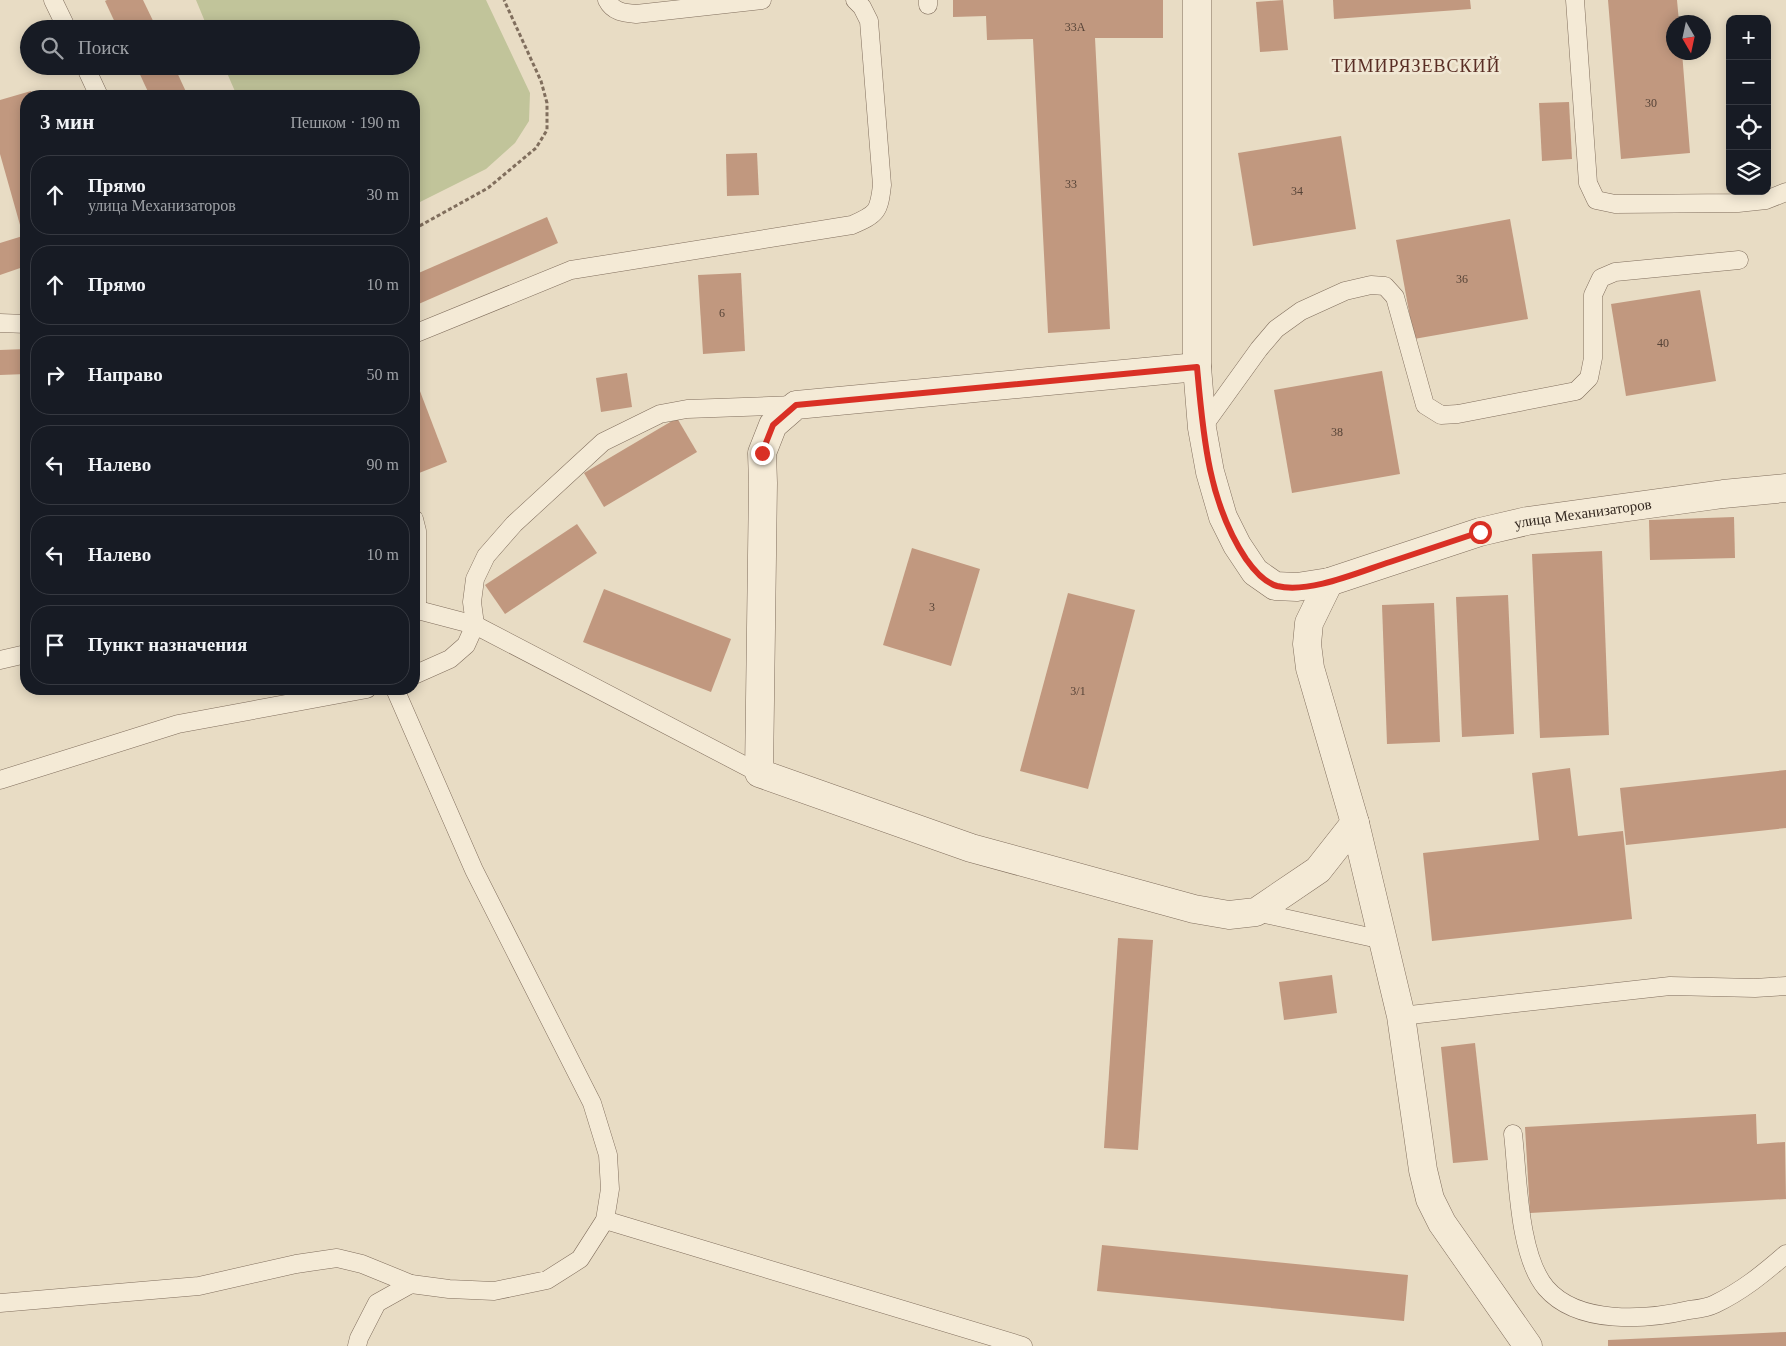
<!DOCTYPE html>
<html lang="ru">
<head>
<meta charset="utf-8">
<style>
	:root { --surface:#171b24; --page:#242831; --text:#f1f3f6; --muted:#9ea1a6; --line:#363941 }
	body { margin:0; font-family:"Times New Roman",serif; background:var(--page); color:var(--text) }
	.controls { position:absolute; right:15px; top:15px; display:grid; overflow:hidden; border-radius:10px; box-shadow:0 2px 12px #0003 }
	.controls button { width:45px; height:45px; display:grid; place-items:center; padding:0; border:0; border-bottom:1px solid var(--line); background:var(--surface); color:var(--text); font:25px sans-serif }
	.compass { position:absolute; left:1666px; top:15px; width:45px; height:45px; border-radius:50%; background:var(--surface); box-shadow:0 2px 12px #0003; rotate:171deg }
	.stop { position:absolute; width:15px; height:15px; margin:-11px; border:4px solid #d93025; border-radius:50%; background:#fff }
	.stop.end { background:#d93025; border-color:#fff; box-shadow:0 1px 5px #0008 }
	.list { margin:0; padding:0; list-style:none }
	h2 { display:flex; justify-content:space-between; align-items:center; height:65px; margin:0; padding:0 20px; font-size:21px }
	h2 small { font-size:16px; font-weight:400; color:var(--muted) }
	.list li { display:grid; grid-template-columns:32px 1fr auto; gap:15px; align-items:center; box-sizing:border-box; height:80px; margin:0 10px 10px; padding:0 10px; border:1px solid var(--line); border-radius:20px }
	.list b { display:block; font-size:19px; white-space:nowrap }
	.list p { margin:0; font-size:16px; white-space:nowrap; color:var(--muted) }
	.list em { font-size:16px; font-style:normal; color:var(--muted) }
	.icon { flex:none; width:28px; height:28px; fill:none; stroke:currentColor; stroke-width:2; stroke-linecap:round; stroke-linejoin:round }
	.map { position:relative; flex:none; width:1786px; height:1346px; overflow:hidden }
	.search { position:absolute; background:var(--surface); box-shadow:0 2px 12px #0003; left:20px; top:20px; width:400px; height:55px; display:flex; align-items:center; gap:12px; box-sizing:border-box; padding:0 18px; border-radius:28px; color:var(--muted); font-size:19px }
	.panel { position:absolute; background:var(--surface); box-shadow:0 2px 12px #0003; left:20px; top:90px; width:400px; height:605px; border-radius:20px }
	.map>svg:first-child { display:block }
	.green { fill:#c1c49a }
	.building { fill:#c1987f }
	.lines { fill:none; stroke-linecap:round; stroke-linejoin:round }
	.service-casing { stroke:#806e5d; stroke-width:19 }
	.minor-casing { stroke:#806e5d; stroke-width:29 }
	.tertiary-casing { stroke:#806e5d; stroke-width:29 }
	.path { stroke:#806e5d; stroke-width:3; stroke-dasharray:4 2.5; stroke-linecap:butt }
	.service { stroke:#f4ead6; stroke-width:18 }
	.minor { stroke:#f4ead6; stroke-width:28 }
	.tertiary { stroke:#f4ead6; stroke-width:28 }
	.route { stroke:#d93025; stroke-width:6 }
	.labels { text-anchor:middle; stroke-width:5; stroke-linejoin:round; paint-order:stroke }
	.number-label { font-size:12px; fill:#564337 }
	.street-label { font-size:15px; fill:#32271f; stroke:#f0e7d3 }
	.quarter-label { font-size:18px; letter-spacing:1px; fill:#592d24; stroke:#f0e7d3 }
</style>
</head>
<body>
<div class="map">
<svg width="1786" height="1346" viewBox="0 0 1786 1346">
	<rect width="100%" height="100%" fill="#e8dcc4"/>
	<path class="green" d="M196,0H486L530,93L529,121L515,143L486,169L414,205V96H237L224,66H411V29H208Z"/>
	<g class="building">
		<path d="M107,0H143L157,29H118L105,1Z"/>
		<path d="M953,0H1163V38H1095L1110,329L1048,333L1033,39L987,40L986,16L953,17Z"/>
		<path d="M1283,0L1288,50L1260,52L1256,2Z"/>
		<path d="M1333,0H1470L1471,9L1334,19Z"/>
		<path d="M1608,0H1677L1679,22H1674V52H1682L1690,153L1621,159Z"/>
		<path d="M136,66H174L188,96H150Z"/>
		<path d="M31,91L33,96H26V231L22,232L0,154V100Z"/>
		<path d="M1569,102L1572,159L1542,161L1539,103Z"/>
		<path d="M1341,136L1356,229L1253,246L1238,153Z"/>
		<path d="M757,153L759,195L727,196L726,154Z"/>
		<path d="M547,217L558,243L414,306V275Z"/>
		<path d="M1510,219L1528,319L1414,339L1396,240Z"/>
		<path d="M26,235V266L0,275V243Z"/>
		<path d="M741,273L745,351L703,354L698,275Z"/>
		<path d="M1700,290L1716,381L1626,396L1611,304Z"/>
		<path d="M26,349V374L0,375V350Z"/>
		<path d="M1382,371L1400,474L1292,493L1274,390Z"/>
		<path d="M627,373L632,407L601,412L596,378Z"/>
		<path d="M418,386L447,462L414,475V387Z"/>
		<path d="M677,418L697,452L604,507L584,473Z"/>
		<path d="M1734,517L1735,558L1650,560L1649,520Z"/>
		<path d="M577,524L597,553L505,614L485,585Z"/>
		<path d="M912,548L980,569L951,666L883,645Z"/>
		<path d="M1602,551L1609,735L1540,738L1532,554Z"/>
		<path d="M604,589L731,639L711,692L583,642Z"/>
		<path d="M1068,593L1135,610L1088,789L1020,771Z"/>
		<path d="M1508,595L1514,734L1462,737L1456,597Z"/>
		<path d="M1434,603L1440,742L1387,744L1382,605Z"/>
		<path d="M1570,768L1578,836L1623,831L1632,919L1432,941L1423,853L1539,840L1532,773Z"/>
		<path d="M1786,770V828L1626,845L1620,788Z"/>
		<path d="M1118,938L1153,940L1138,1150L1104,1148Z"/>
		<path d="M1332,975L1337,1013L1284,1020L1279,982Z"/>
		<path d="M1475,1043L1488,1160L1453,1163L1441,1047Z"/>
		<path d="M1756,1114L1757,1144L1785,1142L1786,1199L1530,1213L1525,1127Z"/>
		<path d="M1102,1245L1408,1275L1404,1321L1097,1291Z"/>
		<path d="M1786,1332V1346H1608V1340Z"/>
	</g>
	<g class="lines">
		<g class="service-casing">
			<g id="service">
				<path d="M53,0L67,29"/>
				<path d="M607,0C613,12 624,13 636,14L762,0"/>
				<path d="M1575,0L1588,183L1596,200L1615,204L1738,203L1766,200L1786,192"/>
				<path d="M928,5V0"/>
				<path d="M85,66L99,96"/>
				<path d="M0,323L26,324"/>
				<path d="M414,334L571,270L852,225C877,214 879,212 882,185L869,21L862,7L855,0"/>
				<path d="M1202,428L1259,349L1276,329L1301,311L1345,291L1371,285L1385,286L1395,297L1425,405L1441,415L1458,414L1576,391L1589,378L1593,358V295L1601,278L1615,272L1739,260"/>
				<path d="M414,519L417,531V610"/>
				<path d="M414,609L475,625L759,773"/>
				<path d="M0,660L26,654"/>
				<path d="M414,675L450,659L466,645L475,625L472,602L475,579L486,556L514,524L603,442L660,414L687,409L796,405"/>
				<path d="M0,780L178,724L367,689"/>
				<path d="M1256,912L1383,940"/>
				<path d="M1401,1016L1670,986L1755,988L1786,986"/>
				<path d="M1513,1134C1518,1176 1518,1255 1546,1288C1578,1325 1646,1320 1689,1310C1697,1309 1707,1308 1715,1304C1742,1291 1763,1274 1786,1254"/>
				<path d="M605,1220L1023,1346"/>
				<path d="M0,1303L199,1286L296,1264L337,1258L362,1264L411,1284L449,1289L494,1291L547,1280L580,1259L605,1220L610,1189L608,1155L592,1103L474,870L395,689"/>
				<path d="M357,1346L359,1338L377,1303L411,1284"/>
			</g>
		</g>
		<g class="minor-casing">
			<g id="minor">
				<path d="M1197,367L796,405L773,425L762,453L763,483L759,773L971,848L1194,909L1229,915L1256,912L1318,870L1355,823"/>
				<path d="M1329,582L1309,623L1307,644L1310,668L1355,823L1401,1016L1423,1170L1430,1199L1442,1223L1528,1346"/>
			</g>
		</g>
		<g class="tertiary-casing">
			<g id="tertiary">
				<path id="s1" d="M1197,0V367L1202,428L1210,472L1223,517L1237,545L1255,572L1275,586L1297,587L1329,582L1480,532L1527,521L1723,494L1786,488"/>
			</g>
		</g>
		<path class="path" d="M414,229L488,188L536,148L547,130V103L541,81L504,0"/>
		<use href="#service" class="service"/>
		<use href="#minor" class="minor"/>
		<use href="#tertiary" class="tertiary"/>
	</g>
	<g class="lines">
		<path class="route" d="M762,453L773,425L796,405L1197,367C1203,434 1208,502 1246,559C1253,569 1263,582 1277,586C1309,594 1359,572 1390,562C1420,552 1450,542 1480,532"/>
	</g>
	<g class="labels">
		<g class="number-label">
			<text x="1075" y="31">33А</text>
			<text x="1651" y="107">30</text>
			<text x="1071" y="188">33</text>
			<text x="1297" y="195">34</text>
			<text x="1462" y="283">36</text>
			<text x="722" y="317">6</text>
			<text x="1663" y="347">40</text>
			<text x="1337" y="436">38</text>
			<text x="932" y="611">3</text>
			<text x="1078" y="695">3/1</text>
		</g>
		<g class="street-label">
			<text dy="5" stroke="none"><textPath href="#s1" startOffset="926">улица Механизаторов</textPath></text>
		</g>
		<g class="quarter-label">
			<text x="1416" y="72">ТИМИРЯЗЕВСКИЙ</text>
		</g>
	</g>
</svg>
<div class="controls">
<button>+</button>
<button>−</button>
<button><svg class="icon" aria-label="locate" viewBox="0 0 24 24"><circle cx="12" cy="12" r="6"/><path d="M12 2v4M12 18v4M2 12h4M18 12h4"/></svg></button>
<button><svg class="icon" aria-label="layers" viewBox="0 0 24 24"><path d="M12 4l9 5-9 5-9-5zM3 14l9 5 9-5"/></svg></button>
</div>
<svg class="compass" viewBox="-18 -18 36 36"><path d="M0-13l5 13h-10z" fill="#e53935"/><path d="M0 13l5-13h-10z" fill="#9ea1a6"/></svg>
<div class="stop" style="left:1480px;top:532px"></div>
<div class="stop end" style="left:762px;top:453px"></div>
<div class="search"><svg class="icon" aria-label="search" viewBox="0 0 24 24"><circle cx="10" cy="10" r="6"/><path d="M15 15l6 6"/></svg>Поиск</div>
<section class="panel">
<h2>3 мин<small>Пешком · 190 m</small></h2>
<ul class="list">
<li><svg class="icon" aria-label="ahead" viewBox="0 0 24 24"><path d="M12 20V5M6 11l6-6 6 6"/></svg><div><b>Прямо</b><p>улица Механизаторов</p></div><em>30 m</em></li>
<li><svg class="icon" aria-label="ahead" viewBox="0 0 24 24"><path d="M12 20V5M6 11l6-6 6 6"/></svg><div><b>Прямо</b></div><em>10 m</em></li>
<li><svg class="icon" aria-label="right" viewBox="0 0 24 24"><path d="M7 20v-9h11M14 6l5 5-5 5"/></svg><div><b>Направо</b></div><em>50 m</em></li>
<li><svg class="icon" aria-label="left" viewBox="0 0 24 24"><path d="M17 20v-9H6M10 6l-5 5 5 5"/></svg><div><b>Налево</b></div><em>90 m</em></li>
<li><svg class="icon" aria-label="left" viewBox="0 0 24 24"><path d="M17 20v-9H6M10 6l-5 5 5 5"/></svg><div><b>Налево</b></div><em>10 m</em></li>
<li><svg class="icon" aria-label="arrive" viewBox="0 0 24 24"><path d="M6 21V4h12l-3 4 3 4H6"/></svg><div><b>Пункт назначения</b></div></li>
</ul>
</section>
</div>
</body>
</html>
